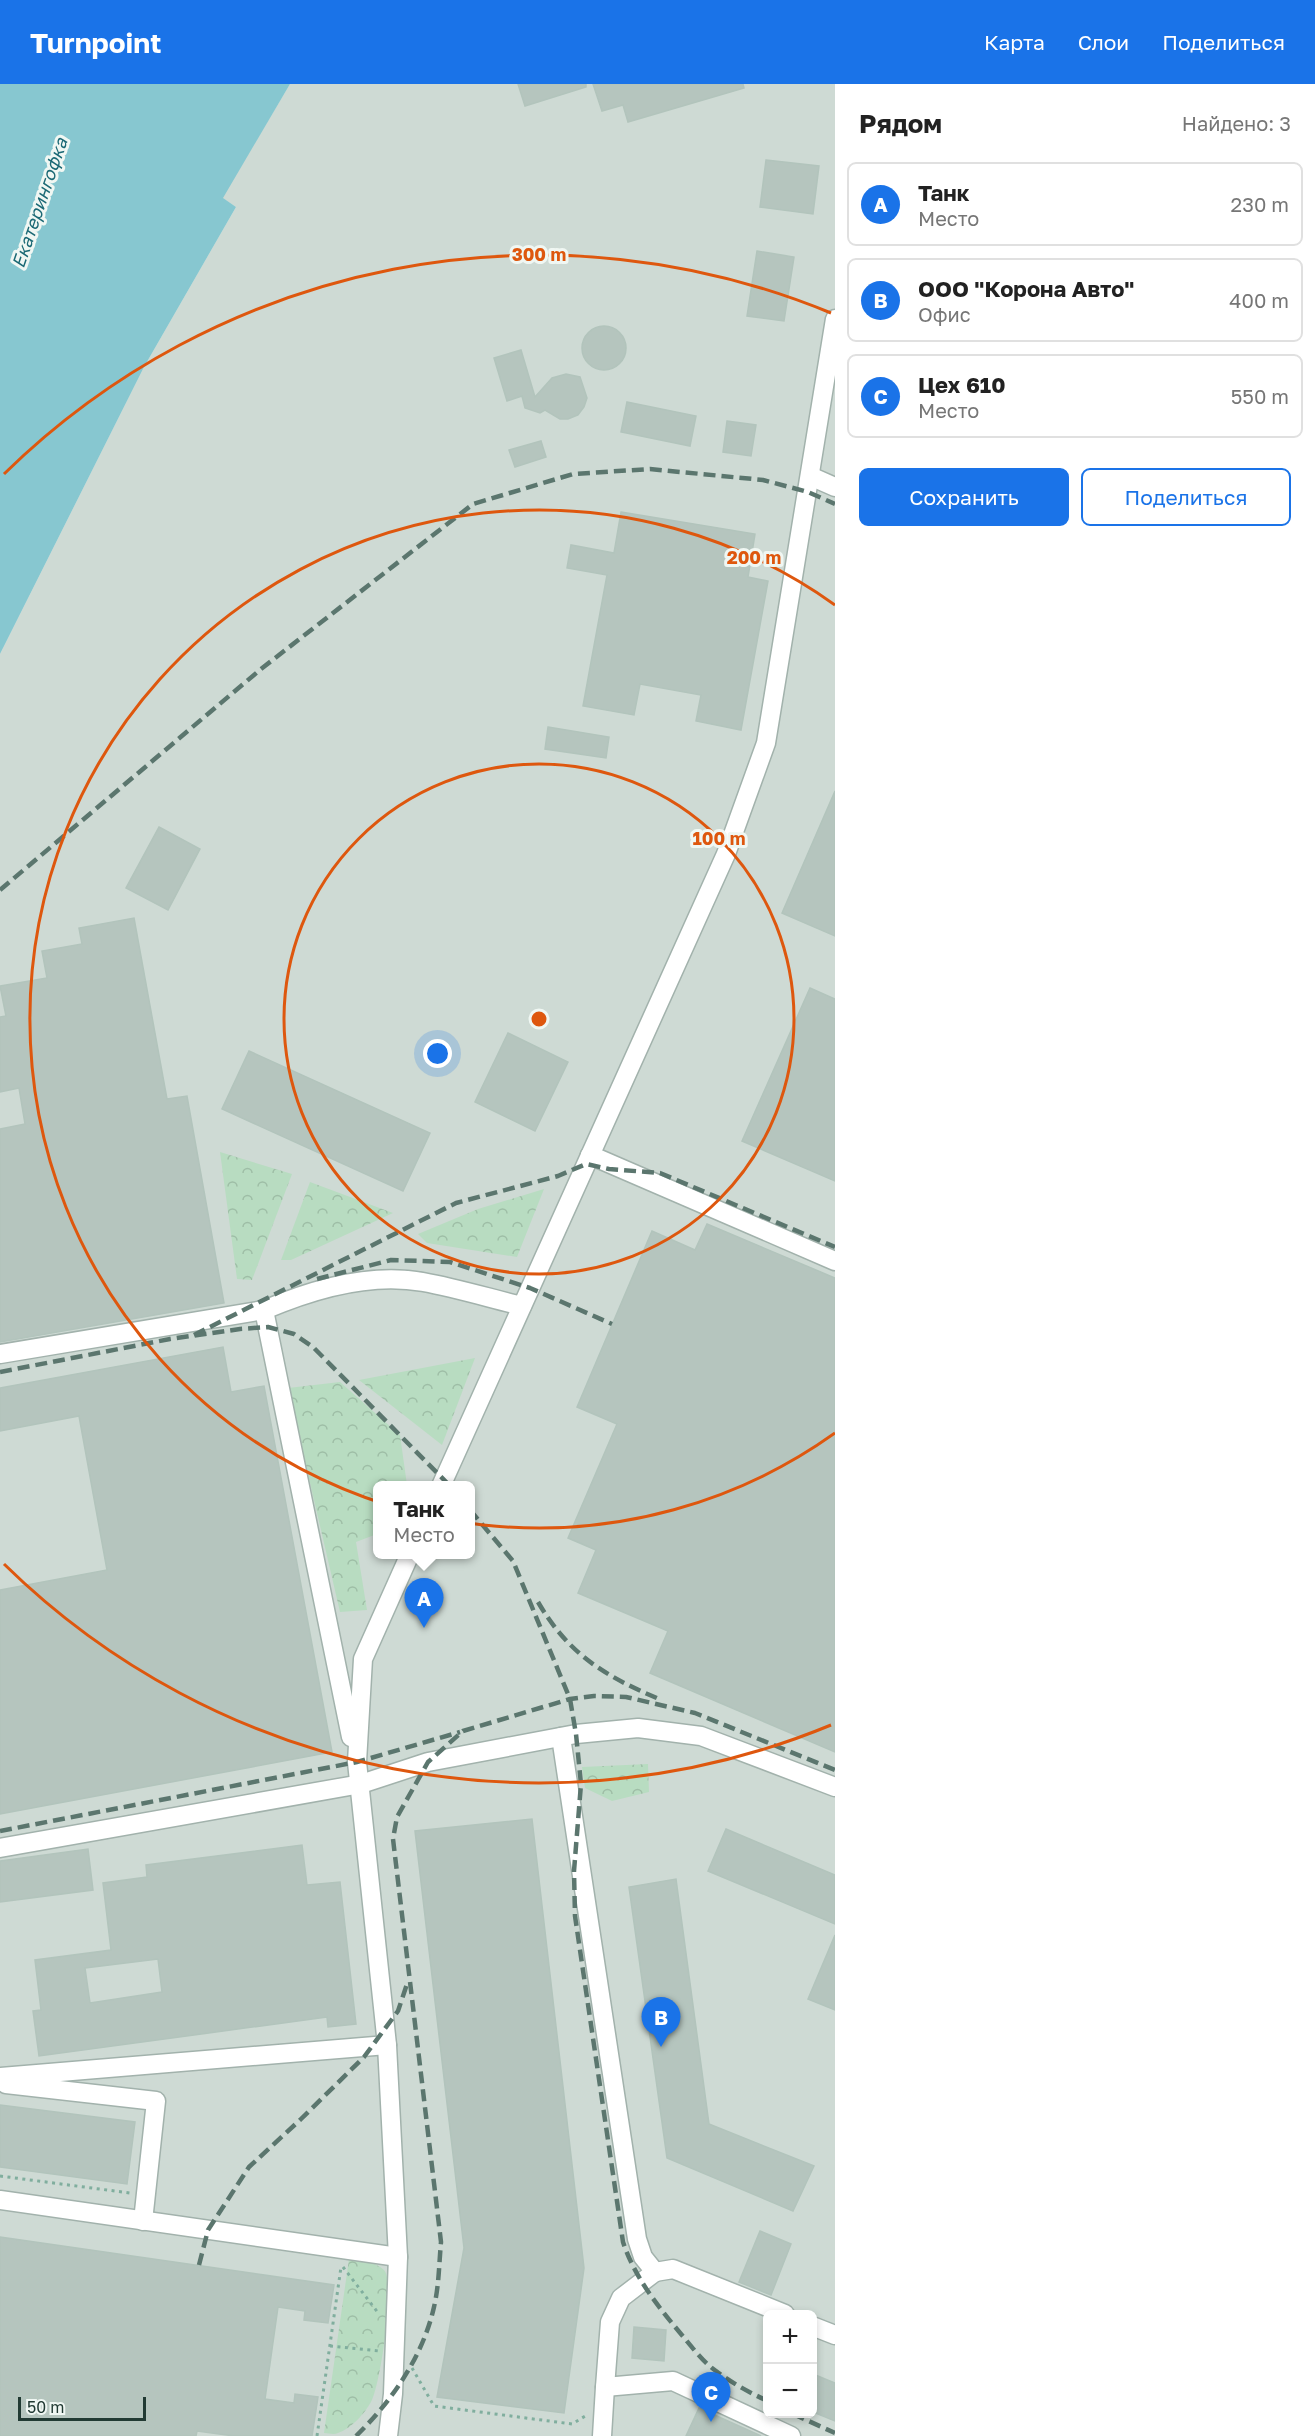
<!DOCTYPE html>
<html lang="ru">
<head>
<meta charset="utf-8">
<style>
	:root { --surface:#fff; --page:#f2f2f2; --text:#222; --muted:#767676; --line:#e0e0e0; --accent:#1a73e8 }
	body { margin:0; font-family:"Golos Text",sans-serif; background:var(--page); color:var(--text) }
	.controls { position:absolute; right:18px; bottom:18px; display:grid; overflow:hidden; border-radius:9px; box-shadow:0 3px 9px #0003 }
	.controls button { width:54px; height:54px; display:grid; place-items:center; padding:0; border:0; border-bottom:2px solid var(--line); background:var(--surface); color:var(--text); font:30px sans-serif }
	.scale { position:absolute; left:18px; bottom:15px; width:128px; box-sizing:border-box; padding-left:6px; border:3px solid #213a33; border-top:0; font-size:16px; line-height:21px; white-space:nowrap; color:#213a33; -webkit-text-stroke:4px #f0f7f3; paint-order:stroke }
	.you { position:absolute; left:438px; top:970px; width:21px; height:21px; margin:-15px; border:4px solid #fff; border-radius:50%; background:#1a73e8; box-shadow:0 0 0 9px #1a73e833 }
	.badge { display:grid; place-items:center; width:39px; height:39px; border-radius:50%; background:var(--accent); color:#fff; font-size:20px; font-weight:700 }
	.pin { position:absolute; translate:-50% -50px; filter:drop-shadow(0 2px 3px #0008) }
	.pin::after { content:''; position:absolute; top:32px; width:21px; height:18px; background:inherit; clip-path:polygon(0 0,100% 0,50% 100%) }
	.popup { position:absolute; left:373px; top:1397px; width:102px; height:78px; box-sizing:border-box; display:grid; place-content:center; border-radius:9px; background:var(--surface); filter:drop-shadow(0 2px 4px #0005); font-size:20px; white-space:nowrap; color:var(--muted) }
	.popup b { font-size:22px; color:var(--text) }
	.popup::after { content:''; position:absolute; left:50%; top:100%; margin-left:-12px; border:12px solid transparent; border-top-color:var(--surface) }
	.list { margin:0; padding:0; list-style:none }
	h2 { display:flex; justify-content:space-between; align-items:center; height:78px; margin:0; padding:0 24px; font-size:26px }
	h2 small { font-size:20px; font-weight:400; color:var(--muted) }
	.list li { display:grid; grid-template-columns:39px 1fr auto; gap:18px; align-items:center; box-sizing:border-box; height:84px; margin:0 12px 12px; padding:0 12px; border:2px solid var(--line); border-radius:9px }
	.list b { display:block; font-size:22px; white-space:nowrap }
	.list p { margin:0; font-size:20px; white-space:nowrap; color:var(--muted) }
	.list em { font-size:20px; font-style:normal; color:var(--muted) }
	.actions { display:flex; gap:12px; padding:18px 24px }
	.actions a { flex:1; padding:14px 0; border:2px solid var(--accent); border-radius:9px; text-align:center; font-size:21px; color:var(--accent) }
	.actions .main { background:var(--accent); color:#fff }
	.map { position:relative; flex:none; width:835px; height:2352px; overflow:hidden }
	header { display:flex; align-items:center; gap:36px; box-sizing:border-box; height:84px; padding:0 30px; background:var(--accent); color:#fff }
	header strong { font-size:28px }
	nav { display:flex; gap:33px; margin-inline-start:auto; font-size:21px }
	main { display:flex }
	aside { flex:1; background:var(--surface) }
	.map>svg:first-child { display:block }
	.built { fill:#cedad4; fill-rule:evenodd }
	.forest { fill:url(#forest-crowns) }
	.water { fill:#87c7d0 }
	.building { fill:#b5c5be; stroke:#b2c4bc; stroke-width:1.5; fill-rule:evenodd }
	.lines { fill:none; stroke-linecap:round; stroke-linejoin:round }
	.minor-casing { stroke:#a2b2ac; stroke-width:21 }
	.path { stroke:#80ae9e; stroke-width:3; stroke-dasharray:3 4.5; stroke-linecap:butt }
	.minor { stroke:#fff; stroke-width:18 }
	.rail { stroke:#5b766e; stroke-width:4.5; stroke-dasharray:12 6; stroke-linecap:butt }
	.ring { fill:none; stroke:#de570e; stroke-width:3 }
	.labels { text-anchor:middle; stroke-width:6; stroke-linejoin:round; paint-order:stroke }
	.water-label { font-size:18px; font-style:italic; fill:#1b6975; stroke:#f0f7f3 }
	.centre { fill:#de570e; stroke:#f0f7f3; stroke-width:3 }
	.ring-label { font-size:18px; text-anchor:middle; font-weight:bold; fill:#de570e; stroke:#f0f7f3; stroke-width:6; stroke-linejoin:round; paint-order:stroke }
</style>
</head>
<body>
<header>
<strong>Turnpoint</strong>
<nav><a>Карта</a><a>Слои</a><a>Поделиться</a></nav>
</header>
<main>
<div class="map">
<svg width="835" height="2352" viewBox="0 0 835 2352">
	<defs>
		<pattern id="forest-crowns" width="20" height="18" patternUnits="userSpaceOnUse" patternTransform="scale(1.5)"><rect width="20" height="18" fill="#b8dcc1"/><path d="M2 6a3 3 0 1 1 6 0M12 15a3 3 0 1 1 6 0" fill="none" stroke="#9ebea6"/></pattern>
	</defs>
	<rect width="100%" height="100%" fill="#dfeae5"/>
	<path class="built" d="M290,0H835V2352H0V570L144,283L236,123L222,114ZM378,1402H470V1470H378ZM768,2230H812V2330H768Z"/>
	<g class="forest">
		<path d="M220,1068L292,1090L252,1196L237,1195Z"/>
		<path d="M310,1098L393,1129L291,1176H281Z"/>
		<path d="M544,1105L517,1173L427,1159L418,1150L478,1125Z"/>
		<path d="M475,1274L442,1361L359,1296Z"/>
		<path d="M340,1298L400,1351L407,1401L378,1402L377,1450L356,1458L367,1526L340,1528L288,1304Z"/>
		<path d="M648,1680L649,1708L612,1717L585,1704L582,1683Z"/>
		<path d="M349,2175C360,2176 375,2177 384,2186C396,2198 380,2302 371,2318C365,2329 351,2345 338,2349C334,2351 328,2349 324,2349Z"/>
	</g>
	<path class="water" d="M0,0H290L223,114L236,123L144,283L0,570Z"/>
	<g class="building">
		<path d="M518,0H586V3L525,22Z"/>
		<path d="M593,0H743L744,4L628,38L623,21L602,27Z"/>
		<path d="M766,76L819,82L813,130L760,123Z"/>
		<path d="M757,167L794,173L784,237L747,232Z"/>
		<circle cx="604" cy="264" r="22"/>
		<path d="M521,266L535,313L552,294L566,290L580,293L587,314L584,323L578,331L568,335H560L545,326L540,329L525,324L522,312L507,317L494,274Z"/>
		<path d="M627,318L696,332L690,362L621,348Z"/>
		<path d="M727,337L756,341L751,372L723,368Z"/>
		<path d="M541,357L546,373L515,383L509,366Z"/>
		<path d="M621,428L755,450L748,493L768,497L741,646L696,637L701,611L640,600L634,631L583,622L607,491L567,484L571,461L614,469Z"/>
		<path d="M548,643L609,653L606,674L545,665Z"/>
		<path d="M835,707V852L782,829Z"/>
		<path d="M159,743L200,765L168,826L126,804Z"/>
		<path d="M134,834L167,1015L187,1012L224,1219L0,1258V1045L25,1040L19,1004L0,1008V933L6,932L0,902L47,894L42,867L82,860L79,844Z"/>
		<path d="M810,904L835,915V1097L742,1057Z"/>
		<path d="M508,949L568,978L535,1047L475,1018Z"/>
		<path d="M249,967L430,1049L403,1107L222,1025Z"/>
		<path d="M707,1140L835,1194V1668L650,1589L668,1547L578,1509L596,1466L568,1454L617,1340L577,1323L652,1147L695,1166Z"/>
		<path d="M223,1263L231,1308L264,1302L332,1668L0,1730V1506L107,1486L79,1332L0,1347V1304Z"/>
		<path d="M532,1735L584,2184L564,2329L437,2313L464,2164L415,1747Z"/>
		<path d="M726,1745L835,1791V1840L708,1787Z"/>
		<path d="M302,1761L307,1801L340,1798L356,1940L328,1943L327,1933L39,1972L33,1927L41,1926L35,1876L111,1866L103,1799L147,1793L146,1781ZM158,1875L162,1908L90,1919L85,1884Z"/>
		<path d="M88,1765L93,1806L0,1818V1777Z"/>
		<path d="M676,1795L709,2040L814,2082L793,2127L667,2074L629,1803Z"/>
		<path d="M835,1851V1926L808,1915Z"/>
		<path d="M0,2021L135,2038L127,2100L0,2083Z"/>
		<path d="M760,2147L791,2160L771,2211L739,2198Z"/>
		<path d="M0,2153L334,2201L328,2239L304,2236L305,2227L278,2223L265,2315L294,2319L295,2310L318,2313L312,2352H234L197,2347L196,2352H0Z"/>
		<path d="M634,2243L666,2246L664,2277L632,2274Z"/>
		<path d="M813,2290L835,2299V2337L813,2328Z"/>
		<path d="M699,2324L761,2352H686Z"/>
	</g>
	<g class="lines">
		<g class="minor-casing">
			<g id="minor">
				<path d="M810,392L835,403"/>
				<path d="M590,1071L835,1177"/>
				<path d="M264,1226L351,1653"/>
				<path d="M0,1270L264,1226C313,1205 370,1188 423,1198C456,1204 489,1214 522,1222"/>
				<path d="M441,1402L726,770L766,659L835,235"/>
				<path d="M561,1653L637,2155L643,2173L655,2188L673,2185L785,2230"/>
				<path d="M0,1764L361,1700L428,1678L576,1650L638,1644L701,1652L835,1703"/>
				<path d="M0,1993L387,1961"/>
				<path d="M6,2000L156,2017L143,2137"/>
				<path d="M0,2116L398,2173"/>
				<path d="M655,2188L621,2214L610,2238L605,2303L673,2297L791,2352"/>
				<path d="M812,2242L835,2251"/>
				<path d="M388,2352L393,2310L398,2173L387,1961L357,1678L363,1575L410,1470"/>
				<path d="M602,2352L605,2303"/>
			</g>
		</g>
		<g class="path">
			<path d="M0,2092L130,2109"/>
			<path d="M343,2183L379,2230"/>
			<path d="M330,2262L379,2267"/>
			<path d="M412,2284L434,2322L572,2340L587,2331"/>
			<path d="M317,2352L341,2183"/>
		</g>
		<use href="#minor" class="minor"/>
		<g class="rail">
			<path d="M0,806L261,585L473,420L573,390L650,385L763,396L808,408L835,420"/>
			<path d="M317,1195L391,1176L450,1178L530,1204L612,1240"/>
			<path d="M194,1251L456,1119L558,1092L586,1080L609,1085L660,1089L835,1163"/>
			<path d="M0,1288L170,1255L240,1245L268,1243L294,1250L313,1263L450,1402"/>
			<path d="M470,1426L513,1477L570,1615L576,1650L581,1700L574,1787L575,1832L623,2158C635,2194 657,2221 681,2250C692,2263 703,2278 716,2287C732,2299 750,2309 768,2317"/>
			<path d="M538,1518C569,1571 605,1592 659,1615"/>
			<path d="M0,1747L357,1678L460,1648"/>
			<path d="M199,2181L208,2146L249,2083L300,2036L364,1973L398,1927L408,1897"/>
			<path d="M793,2330L835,2349"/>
			<path d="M356,2352C392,2317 423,2272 434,2223C439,2202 439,2180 441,2158L393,1755L397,1733L428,1678L463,1647L570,1615L594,1612L626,1613L695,1629L835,1686"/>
		</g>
	</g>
	<g class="ring">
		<circle cx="539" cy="935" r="255"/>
		<path d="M835 1349A509 509 0 1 1 835 521"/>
		<path d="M831 1641A764 764 0 0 1 4 1480M4 390A764 764 0 0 1 831 229"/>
	</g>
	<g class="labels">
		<g class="water-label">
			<text transform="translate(40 119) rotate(-71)" y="6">Екатерингофка</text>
		</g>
	</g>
	<circle cx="539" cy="935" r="9" class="centre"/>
	<g class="ring-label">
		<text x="539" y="177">300 m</text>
		<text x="754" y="480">200 m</text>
		<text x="719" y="761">100 m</text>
	</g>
</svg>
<div class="controls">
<button>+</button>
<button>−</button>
</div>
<div class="scale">50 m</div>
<div class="you"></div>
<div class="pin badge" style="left:424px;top:1544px">A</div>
<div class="popup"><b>Танк</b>Место</div>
<div class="pin badge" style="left:661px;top:1963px">B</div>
<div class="pin badge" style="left:711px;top:2338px">C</div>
</div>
<aside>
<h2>Рядом<small>Найдено: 3</small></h2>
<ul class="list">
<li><span class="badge">A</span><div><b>Танк</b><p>Место</p></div><em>230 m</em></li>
<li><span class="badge">B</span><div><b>ООО &quot;Корона Авто&quot;</b><p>Офис</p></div><em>400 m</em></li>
<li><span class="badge">C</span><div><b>Цех 610</b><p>Место</p></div><em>550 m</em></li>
</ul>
<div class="actions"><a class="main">Сохранить</a><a>Поделиться</a></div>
</aside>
</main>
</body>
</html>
